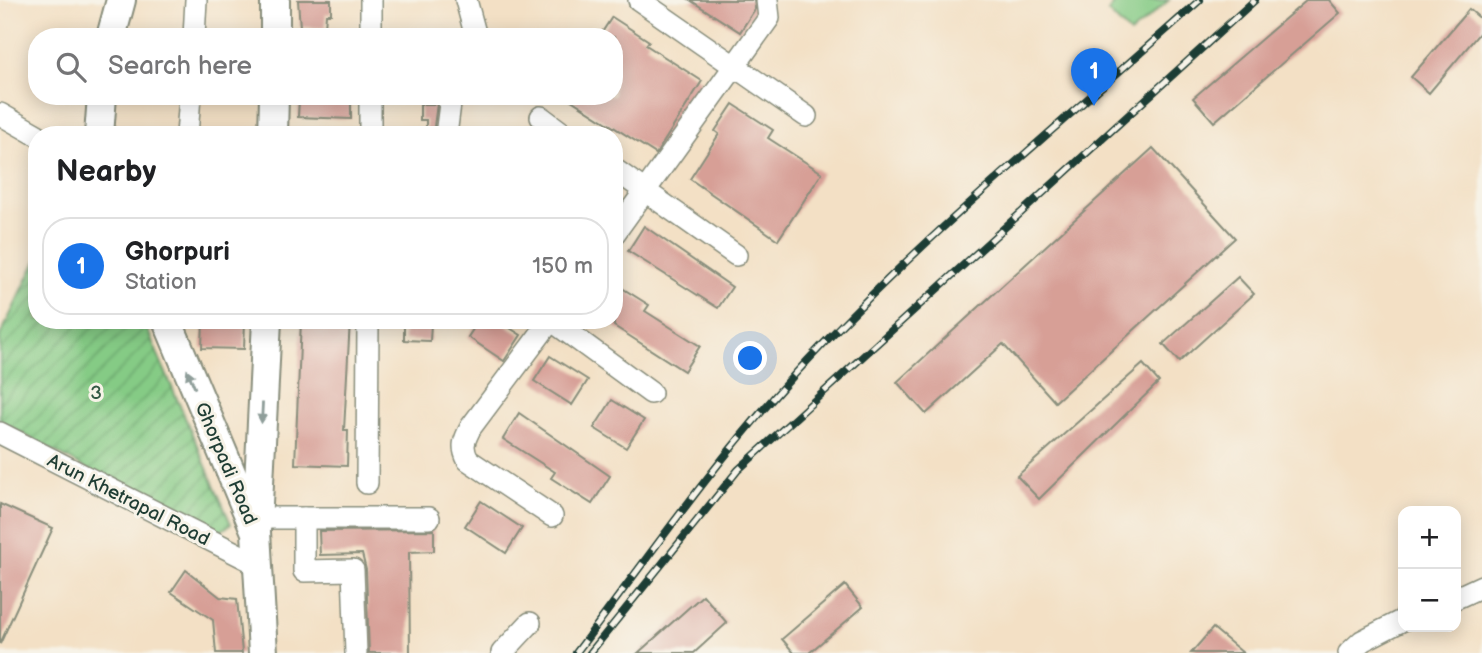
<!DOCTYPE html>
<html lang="en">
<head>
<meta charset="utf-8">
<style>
	:root { --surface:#fff; --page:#f6f6f6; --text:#202124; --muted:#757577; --line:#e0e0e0; --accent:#1a73e8 }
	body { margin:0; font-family:"Balsamiq Sans",sans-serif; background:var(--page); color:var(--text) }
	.controls { position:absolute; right:21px; bottom:21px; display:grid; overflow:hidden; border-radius:14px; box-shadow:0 4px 18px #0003 }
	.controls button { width:63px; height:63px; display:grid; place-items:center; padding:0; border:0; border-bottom:2px solid var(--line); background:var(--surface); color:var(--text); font:35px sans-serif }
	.you { position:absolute; left:751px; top:359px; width:24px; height:24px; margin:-18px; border:5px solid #fff; border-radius:50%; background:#1a73e8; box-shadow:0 0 0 10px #1a73e833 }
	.badge { display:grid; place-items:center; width:46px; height:46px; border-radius:50%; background:var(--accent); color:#fff; font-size:23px; font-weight:700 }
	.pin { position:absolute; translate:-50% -58px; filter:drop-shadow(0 2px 4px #0008) }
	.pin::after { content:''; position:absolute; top:37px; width:24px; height:21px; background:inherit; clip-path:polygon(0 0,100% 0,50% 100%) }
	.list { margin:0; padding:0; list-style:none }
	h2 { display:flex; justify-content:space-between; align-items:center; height:91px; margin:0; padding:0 28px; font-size:30px }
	h2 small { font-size:23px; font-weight:400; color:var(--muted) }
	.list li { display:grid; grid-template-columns:46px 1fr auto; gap:21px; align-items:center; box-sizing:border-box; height:98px; margin:0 14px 14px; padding:0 14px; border:2px solid var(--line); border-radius:28px }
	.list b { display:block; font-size:26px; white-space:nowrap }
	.list p { margin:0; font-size:23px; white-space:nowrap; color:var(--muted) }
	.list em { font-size:23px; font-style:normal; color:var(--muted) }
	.icon { flex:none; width:38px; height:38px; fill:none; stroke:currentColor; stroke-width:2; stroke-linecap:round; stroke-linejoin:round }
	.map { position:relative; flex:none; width:1482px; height:653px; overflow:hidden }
	.search { position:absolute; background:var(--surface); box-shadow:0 4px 18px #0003; left:28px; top:28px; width:595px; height:77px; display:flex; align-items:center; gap:18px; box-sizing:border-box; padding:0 24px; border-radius:28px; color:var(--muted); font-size:26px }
	.panel { position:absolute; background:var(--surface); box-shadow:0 4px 18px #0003; left:28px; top:126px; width:595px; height:203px; border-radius:28px }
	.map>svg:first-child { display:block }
	.grass { fill:#85cb85; stroke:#52845c; stroke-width:2 }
	.garden { fill:url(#garden-furrows); stroke:#52845c; stroke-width:2 }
	.building { fill:#d79f96 }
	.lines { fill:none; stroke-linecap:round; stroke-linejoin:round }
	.minor-casing { stroke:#898e7c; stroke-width:24 }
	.major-casing { stroke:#898e7c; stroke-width:32 }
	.minor { stroke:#fff; stroke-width:21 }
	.major { stroke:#fff; stroke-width:28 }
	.rail-casing { stroke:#1f3d34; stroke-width:8 }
	.rail { stroke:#f7f3e8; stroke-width:5; stroke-dasharray:16; stroke-linecap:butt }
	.oneway { fill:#8f9e9a }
	.labels { text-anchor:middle; stroke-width:6; stroke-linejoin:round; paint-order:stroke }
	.park-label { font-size:19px; fill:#335944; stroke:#f7f3e8 }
	.street-label { font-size:19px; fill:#1f3d34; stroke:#f7f3e8 }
</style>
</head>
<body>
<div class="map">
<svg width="1482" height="653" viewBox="0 0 1482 653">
	<defs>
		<pattern id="garden-furrows" width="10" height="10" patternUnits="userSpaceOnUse" patternTransform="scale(1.75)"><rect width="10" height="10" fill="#85cb85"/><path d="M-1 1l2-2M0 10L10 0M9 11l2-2" fill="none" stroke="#6ca66e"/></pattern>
	</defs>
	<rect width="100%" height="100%" fill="#f7f3e8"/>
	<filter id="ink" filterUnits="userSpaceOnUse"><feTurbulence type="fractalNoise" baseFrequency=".0143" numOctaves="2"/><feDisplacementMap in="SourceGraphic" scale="14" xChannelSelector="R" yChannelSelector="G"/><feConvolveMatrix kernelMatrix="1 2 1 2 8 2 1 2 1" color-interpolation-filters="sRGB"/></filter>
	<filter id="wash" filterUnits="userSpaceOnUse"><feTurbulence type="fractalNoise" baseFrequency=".00686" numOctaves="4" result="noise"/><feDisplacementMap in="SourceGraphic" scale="28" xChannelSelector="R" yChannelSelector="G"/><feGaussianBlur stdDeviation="1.57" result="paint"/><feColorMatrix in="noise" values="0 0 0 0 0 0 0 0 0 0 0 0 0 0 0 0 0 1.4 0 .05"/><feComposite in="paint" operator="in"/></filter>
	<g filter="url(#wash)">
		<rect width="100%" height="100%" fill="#f3e0c5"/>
		<path class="grass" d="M1117,0H1169L1130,34L1108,12Z"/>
		<path class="garden" d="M37,259V320H143L231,524L211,538L0,421V336Z"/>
		<g id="blocks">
			<g class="building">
				<path d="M298,0H331V14H326L325,28L300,27Z"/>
				<path d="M690,0H754L755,9L740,32Z"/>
				<path d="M1307,0H1329L1340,13L1214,122L1193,98Z"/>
				<path d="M1469,9L1482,20V30L1429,93L1411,77Z"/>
				<path d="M612,17L649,41L646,45L702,81L656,154L565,96H614V37H599Z"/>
				<path d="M334,96H351V119L298,117L299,99L334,100Z"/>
				<path d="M420,104H437L433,134L426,133V120H420Z"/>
				<path d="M733,104L773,130L768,138L822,173L778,240L690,179L719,134L715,131Z"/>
				<path d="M1153,148L1235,238L1055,402L1003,344L926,414L897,382Z"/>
				<path d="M644,226L732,287L718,308L628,251Z"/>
				<path d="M1238,277L1254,294L1179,362L1163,344Z"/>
				<path d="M614,283L649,305L645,311L700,346L684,371L614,326Z"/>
				<path d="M203,320H245L244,349L202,348Z"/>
				<path d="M301,320H350L344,430H348L347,466L295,464Z"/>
				<path d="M404,320L431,323L430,341L404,340Z"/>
				<path d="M479,320H497L521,335L504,361L468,337Z"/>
				<path d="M550,356L588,380L572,405L534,381Z"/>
				<path d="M1143,364L1159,382L1039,499L1017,476Z"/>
				<path d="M612,400L644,420L626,448L594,428Z"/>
				<path d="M519,413L610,476L592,504L551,478L555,472L503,439Z"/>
				<path d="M481,501L522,528L506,553L465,526Z"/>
				<path d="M0,504L53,528L0,644Z"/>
				<path d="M434,530V551L409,552L410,653H369L366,570L362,554L320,555L319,531Z"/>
				<path d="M186,570L220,597L237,599L242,653H216L213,620L171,592Z"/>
				<path d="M845,585L863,607L809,653H794L782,639Z"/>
				<path d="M703,595L727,623L694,653H638Z"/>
				<path d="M1213,628L1243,653H1191Z"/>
			</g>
		</g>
	</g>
	<g filter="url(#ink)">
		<use href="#blocks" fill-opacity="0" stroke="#898e7c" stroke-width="2"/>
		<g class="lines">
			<g class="minor-casing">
				<g id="minor">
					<path d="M466,0L476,37"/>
					<path d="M639,0L806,116"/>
					<path d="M194,37L196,0"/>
					<path d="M371,37V0"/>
					<path d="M0,114L37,135"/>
					<path d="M541,117L565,135"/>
					<path d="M187,135L190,96"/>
					<path d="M370,135V96"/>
					<path d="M446,135L451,96"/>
					<path d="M614,169L736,255"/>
					<path d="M614,234L769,18L767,0"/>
					<path d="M551,320L471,427C464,440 461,447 468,460L552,516"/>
					<path d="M551,320L651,393"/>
					<path d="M0,433L259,565"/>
					<path d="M367,483L368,320"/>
					<path d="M257,518H429"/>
					<path d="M304,518V571L353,570L356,653"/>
					<path d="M1456,598L1482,586"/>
					<path d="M502,653L530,623"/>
					<path d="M1349,653L1362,641L1403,620"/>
				</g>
			</g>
			<g class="major-casing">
				<g id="major">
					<path d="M111,37L121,0"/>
					<path d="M275,37V0"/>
					<path d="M99,135L102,96"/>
					<path d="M273,135L274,96"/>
					<path d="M167,320L256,532L263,653"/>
					<path d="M257,524L267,320"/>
				</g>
			</g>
			<use href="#minor" class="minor"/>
			<use href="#major" class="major"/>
			<g class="rail-casing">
				<g id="rail">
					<path d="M576,653C647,559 715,461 795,374C919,239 1064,122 1200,0"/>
					<path d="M590,653L738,470L1255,0"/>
				</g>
			</g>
			<use href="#rail" class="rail"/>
		</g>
		<defs><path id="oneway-solid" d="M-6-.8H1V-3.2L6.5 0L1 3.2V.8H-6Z" transform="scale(1.75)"/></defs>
		<g class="oneway">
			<use href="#oneway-solid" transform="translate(191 379) rotate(-113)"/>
			<use href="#oneway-solid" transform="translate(262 413) rotate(93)"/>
		</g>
	</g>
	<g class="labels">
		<g class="park-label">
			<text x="96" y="399">3</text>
		</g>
		<g class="street-label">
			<text transform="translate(227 463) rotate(67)" y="7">Ghorpadi Road</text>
			<text transform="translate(129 499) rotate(27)" y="7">Arun Khetrapal Road</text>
		</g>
	</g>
</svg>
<div class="controls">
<button>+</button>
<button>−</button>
</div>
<div class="you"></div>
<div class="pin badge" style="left:1094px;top:106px">1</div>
<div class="search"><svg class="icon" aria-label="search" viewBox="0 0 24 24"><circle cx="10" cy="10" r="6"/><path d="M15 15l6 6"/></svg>Search here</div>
<section class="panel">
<h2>Nearby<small></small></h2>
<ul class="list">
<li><span class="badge">1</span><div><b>Ghorpuri</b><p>Station</p></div><em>150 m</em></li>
</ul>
</section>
</div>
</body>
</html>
